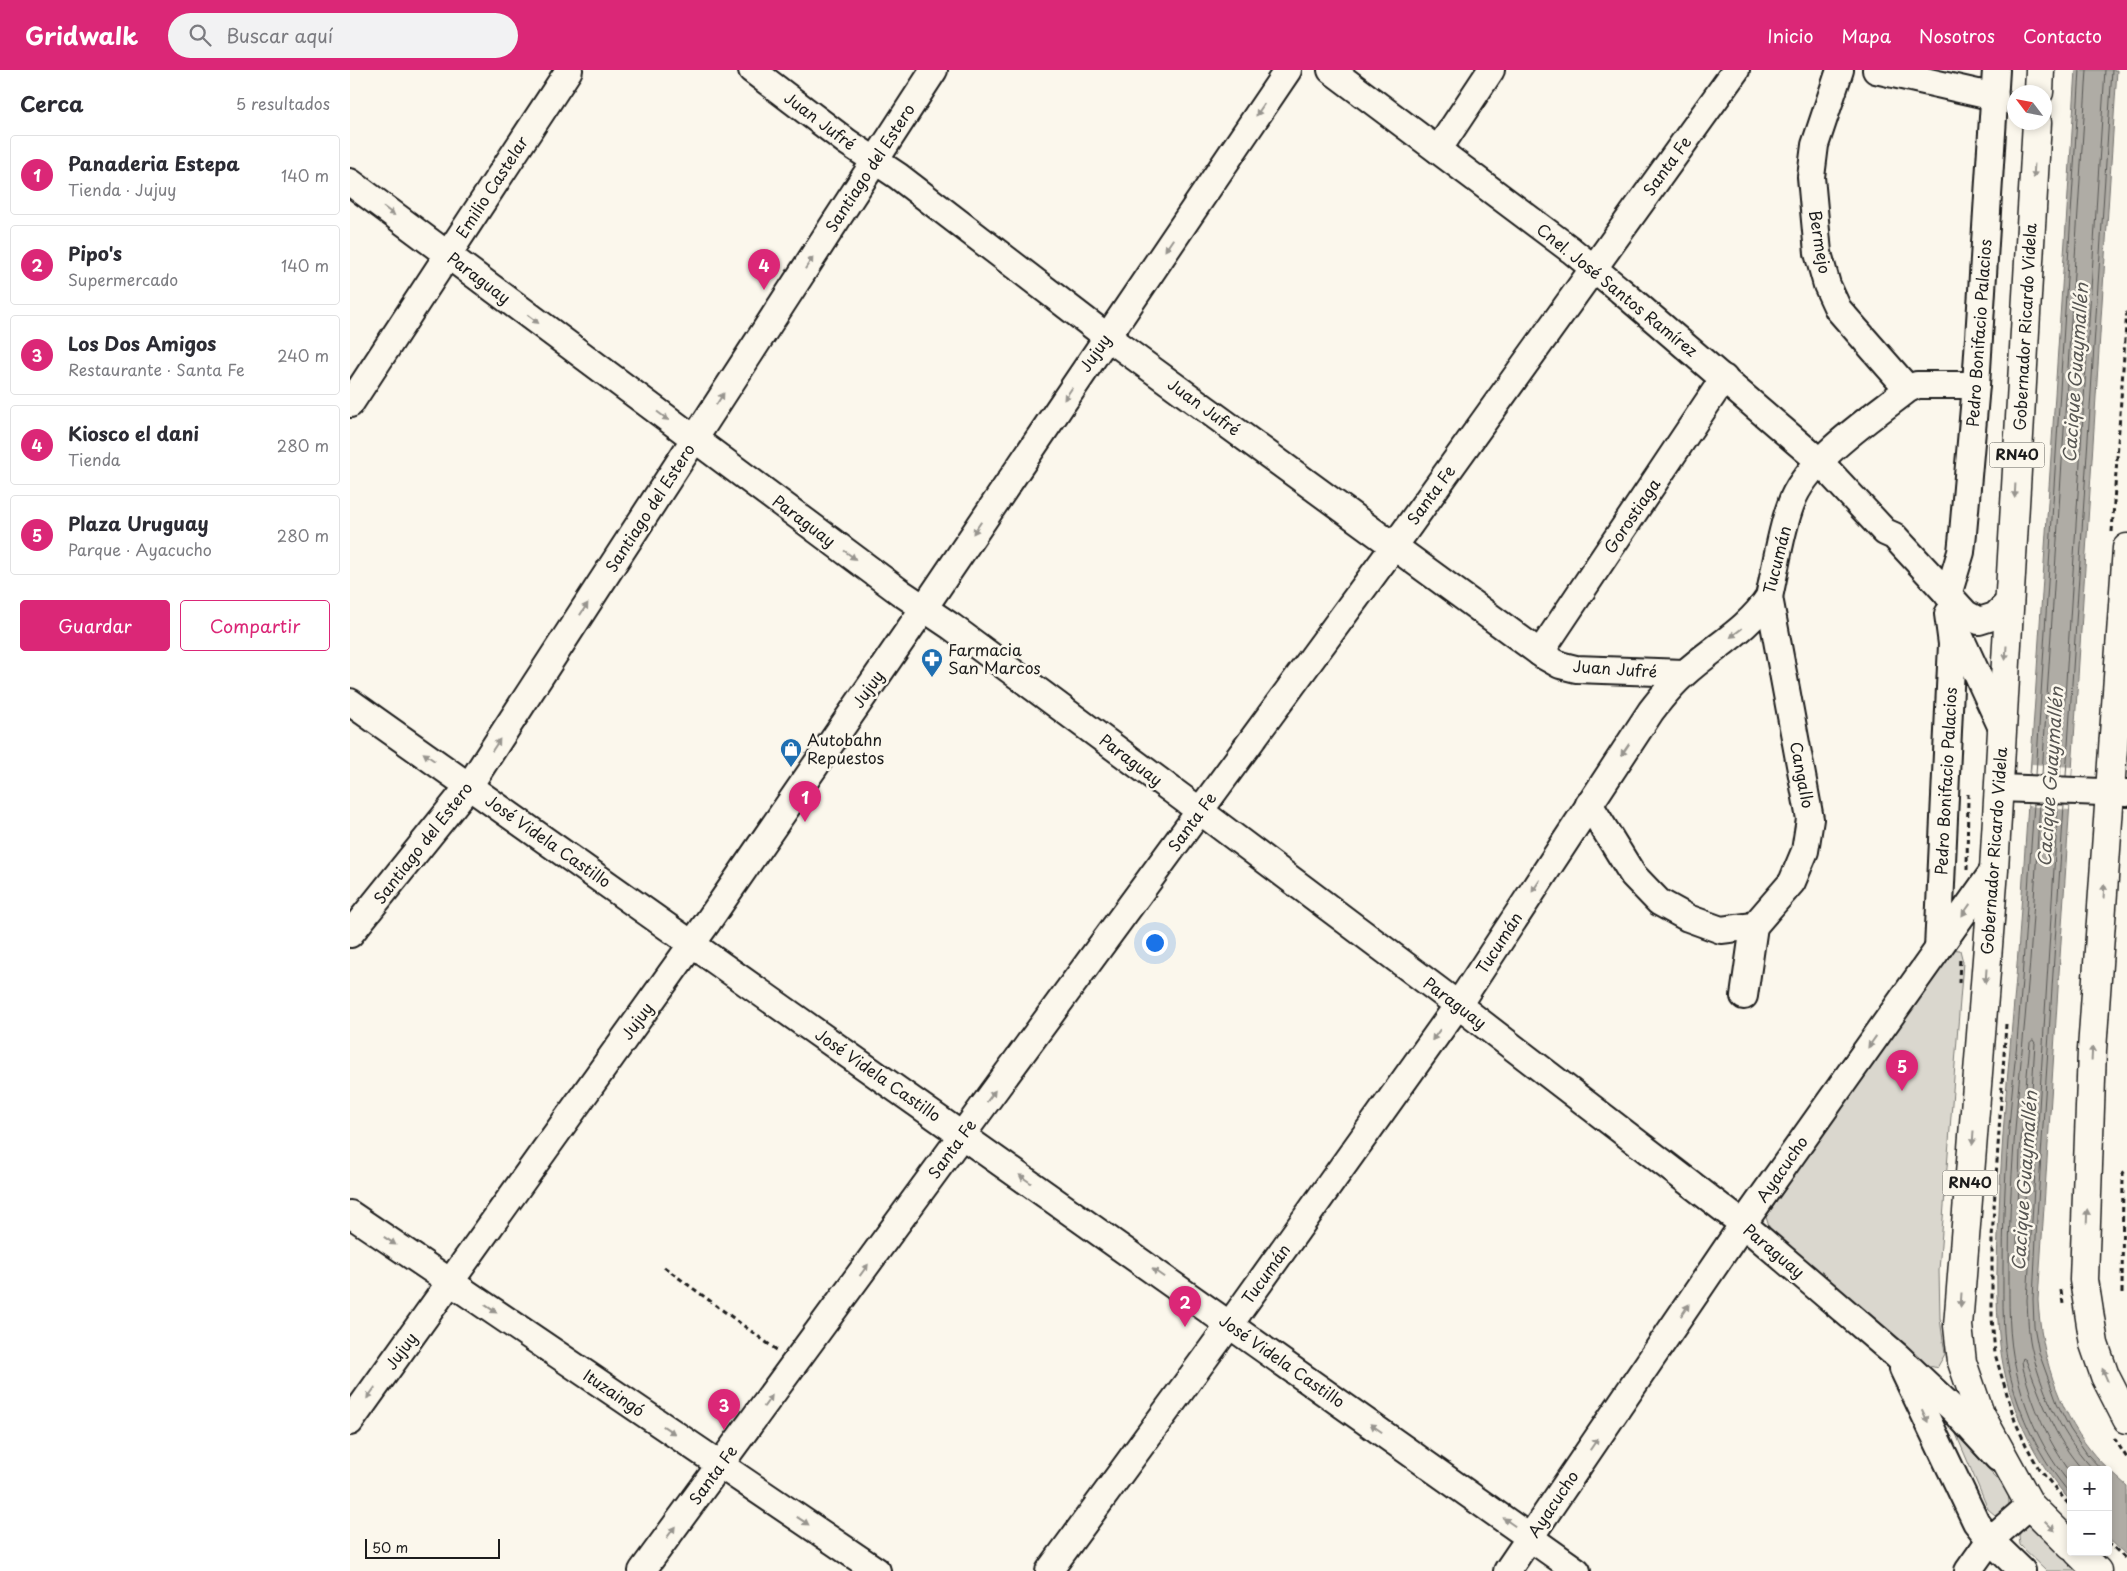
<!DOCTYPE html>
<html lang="es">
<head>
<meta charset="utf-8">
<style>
	:root { --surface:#fff; --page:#f2f2f3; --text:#2b2b33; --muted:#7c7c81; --line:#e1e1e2; --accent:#db2777 }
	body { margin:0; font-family:"Playpen Sans",sans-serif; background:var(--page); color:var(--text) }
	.controls { position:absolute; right:15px; bottom:15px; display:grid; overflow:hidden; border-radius:5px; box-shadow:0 2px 8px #0003 }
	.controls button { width:45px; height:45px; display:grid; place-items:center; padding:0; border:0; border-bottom:1px solid var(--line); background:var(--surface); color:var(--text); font:25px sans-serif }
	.compass { position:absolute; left:1657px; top:15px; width:45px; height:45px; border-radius:50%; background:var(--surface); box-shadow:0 2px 8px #0003; rotate:302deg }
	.scale { position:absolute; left:15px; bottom:12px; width:135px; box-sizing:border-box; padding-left:5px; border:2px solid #1c1c1c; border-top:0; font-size:14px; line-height:18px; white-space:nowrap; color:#1c1c1c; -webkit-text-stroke:4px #fbf7ec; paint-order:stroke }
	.you { position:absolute; left:804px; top:872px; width:18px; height:18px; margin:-12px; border:4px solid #fff; border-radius:50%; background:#1a73e8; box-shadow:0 0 0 8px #1a73e833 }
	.badge { display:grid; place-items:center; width:32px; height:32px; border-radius:50%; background:var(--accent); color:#fff; font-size:16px; font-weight:700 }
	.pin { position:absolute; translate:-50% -41px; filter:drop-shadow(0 1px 2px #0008) }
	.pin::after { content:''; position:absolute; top:26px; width:18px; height:15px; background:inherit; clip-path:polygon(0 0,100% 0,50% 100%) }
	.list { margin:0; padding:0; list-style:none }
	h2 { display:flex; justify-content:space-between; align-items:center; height:65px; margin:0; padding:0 20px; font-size:21px }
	h2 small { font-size:16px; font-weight:400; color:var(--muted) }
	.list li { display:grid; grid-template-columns:32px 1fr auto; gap:15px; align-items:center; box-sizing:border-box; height:80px; margin:0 10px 10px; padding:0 10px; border:1px solid var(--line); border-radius:5px }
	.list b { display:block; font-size:19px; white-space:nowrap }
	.list p { margin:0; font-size:16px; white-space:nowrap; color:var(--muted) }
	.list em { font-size:16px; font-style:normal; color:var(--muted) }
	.actions { display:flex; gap:10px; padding:15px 20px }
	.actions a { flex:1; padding:11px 0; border:1px solid var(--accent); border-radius:5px; text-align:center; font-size:18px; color:var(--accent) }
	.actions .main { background:var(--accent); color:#fff }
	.icon { flex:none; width:28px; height:28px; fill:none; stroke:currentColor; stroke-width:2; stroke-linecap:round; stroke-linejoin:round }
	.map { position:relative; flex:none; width:1777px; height:1501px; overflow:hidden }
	header { display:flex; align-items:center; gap:30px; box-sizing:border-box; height:70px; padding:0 25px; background:var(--accent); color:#fff }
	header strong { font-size:24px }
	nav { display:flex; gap:28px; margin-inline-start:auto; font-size:18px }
	.search { width:350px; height:45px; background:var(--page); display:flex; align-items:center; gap:12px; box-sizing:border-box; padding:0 18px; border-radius:28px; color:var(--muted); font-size:19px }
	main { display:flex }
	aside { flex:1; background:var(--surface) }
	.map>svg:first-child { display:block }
	.green { fill:#dad7ce; stroke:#7b7a75 }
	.water { fill:#afaca5; stroke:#74726e }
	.pier { fill:#fbf7ec }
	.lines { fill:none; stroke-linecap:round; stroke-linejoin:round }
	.shore { stroke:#575653; stroke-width:1 }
	.minor-casing { stroke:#1c1c1c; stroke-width:30 }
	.highway-casing { stroke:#1c1c1c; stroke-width:31 }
	.path { stroke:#1c1c1c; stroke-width:3; stroke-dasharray:5 4; stroke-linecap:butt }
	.minor { stroke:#fbf7ec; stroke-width:26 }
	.highway { stroke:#fbf7ec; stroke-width:28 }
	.oneway { fill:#97948e }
	.labels { text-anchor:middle; stroke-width:5; stroke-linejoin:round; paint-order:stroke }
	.shield { fill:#fbf7ec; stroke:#5f5e5a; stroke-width:1 }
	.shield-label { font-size:15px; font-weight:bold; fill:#1c1c1c }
	.street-label { font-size:16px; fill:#1c1c1c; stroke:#fbf7ec }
	.poi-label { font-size:16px; fill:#1c1c1c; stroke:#fbf7ec; text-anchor:start }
	.water-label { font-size:18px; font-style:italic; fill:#575653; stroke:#fbf7ec }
</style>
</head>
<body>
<header>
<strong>Gridwalk</strong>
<div class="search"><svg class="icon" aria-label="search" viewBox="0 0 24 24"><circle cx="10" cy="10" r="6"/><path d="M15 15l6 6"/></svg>Buscar aquí</div>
<nav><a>Inicio</a><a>Mapa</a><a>Nosotros</a><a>Contacto</a></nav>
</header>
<main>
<aside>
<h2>Cerca<small>5 resultados</small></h2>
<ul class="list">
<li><span class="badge">1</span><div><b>Panaderia Estepa</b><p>Tienda · Jujuy</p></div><em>140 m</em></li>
<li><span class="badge">2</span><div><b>Pipo's</b><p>Supermercado</p></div><em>140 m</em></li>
<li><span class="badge">3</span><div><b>Los Dos Amigos</b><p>Restaurante · Santa Fe</p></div><em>240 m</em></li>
<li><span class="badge">4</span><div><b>Kiosco el dani</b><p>Tienda</p></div><em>280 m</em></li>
<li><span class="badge">5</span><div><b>Plaza Uruguay</b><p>Parque · Ayacucho</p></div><em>280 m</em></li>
</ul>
<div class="actions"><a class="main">Guardar</a><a>Compartir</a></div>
</aside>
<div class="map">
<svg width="1777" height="1501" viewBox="0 0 1777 1501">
	<rect width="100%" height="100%" fill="#fbf7ec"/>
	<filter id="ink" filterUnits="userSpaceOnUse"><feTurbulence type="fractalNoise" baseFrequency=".02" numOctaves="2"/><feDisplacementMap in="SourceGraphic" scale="10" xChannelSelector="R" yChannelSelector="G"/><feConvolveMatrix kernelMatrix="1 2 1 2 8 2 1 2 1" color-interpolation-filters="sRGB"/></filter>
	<g filter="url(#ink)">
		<g class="green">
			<path d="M1599,879L1610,880L1613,892L1589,1200L1590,1249L1595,1284L1587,1298L1577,1295L1421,1163L1416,1147Z"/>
			<path d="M1606,1364L1658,1420L1659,1433L1657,1441L1652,1446L1645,1445L1638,1439Z"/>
			<path d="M1677,1454H1688L1736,1501H1697L1670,1475L1669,1465Z"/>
		</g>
		<path class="water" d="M1726,0H1767L1688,1230C1691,1283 1707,1338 1741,1381C1751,1394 1765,1405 1777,1416V1486L1758,1468V1400H1721V1432C1682,1387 1657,1334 1650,1275C1645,1232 1647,1187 1649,1143C1652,1041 1665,940 1671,838C1690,559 1708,279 1726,0Z"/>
		<path class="pier" d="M1682,694L1722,697L1719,740L1678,736Z"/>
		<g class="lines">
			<g class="shore">
				<path d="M1686,705L1730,0"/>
				<path d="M1692,705L1737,0"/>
				<path d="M1710,706L1755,0"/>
				<path d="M1716,706L1762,0"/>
				<path d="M1684,734C1678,813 1674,893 1667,972C1659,1047 1653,1122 1653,1198C1653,1232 1652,1267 1659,1300C1669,1347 1690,1388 1721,1425"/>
				<path d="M1690,734C1685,806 1682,878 1675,949C1667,1032 1659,1115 1659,1198C1659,1232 1658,1267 1666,1300C1675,1342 1693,1382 1721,1415"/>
				<path d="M1708,735L1677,1230C1678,1248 1678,1267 1683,1284C1693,1326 1714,1369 1744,1400"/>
				<path d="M1714,735L1687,1147L1683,1229L1684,1256L1689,1283L1707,1333L1720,1359L1737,1384L1752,1400"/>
				<path d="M1683,970L1685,973L1672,1177L1669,1179L1667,1177V1169L1670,1081L1680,973Z"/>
				<path d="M1721,1403C1697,1370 1683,1337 1673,1298L1672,1291L1673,1288L1676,1290C1691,1328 1704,1369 1733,1400"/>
			</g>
			<g class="minor-casing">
				<g id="minor">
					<path d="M402,0L497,72L548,106L756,266L1194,586L1210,595L1226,599L1334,603"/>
					<path d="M981,0L1221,180L1270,220L1469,391L1535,462L1544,466L1616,544L1629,551L1645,546L1659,532"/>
					<path d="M1490,0L1465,75L1461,107L1468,183L1477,215L1488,239L1558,319"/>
					<path d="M1526,0L1645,27"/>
					<path d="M1088,80L1141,0"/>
					<path d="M0,112L550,522L602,557L850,741L1108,935L1393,1154L1547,1286L1603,1339L1648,1388"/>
					<path d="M0,334L219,0"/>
					<path d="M1598,525L1611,482L1613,463L1626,315L1646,0"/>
					<path d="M1605,556L1651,656"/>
					<path d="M1190,583L1374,308"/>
					<path d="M0,632L1227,1501"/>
					<path d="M1649,718L1777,723"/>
					<path d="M1239,734L1283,805L1309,832L1338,848L1371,860L1404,856L1442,812L1455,781L1460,749L1419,527"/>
					<path d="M0,864L119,716L584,0"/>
					<path d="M1588,879L1602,574L1598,544"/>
					<path d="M1394,926L1404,856"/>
					<path d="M0,1144L527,1501"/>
					<path d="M1553,1299L1626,1452L1640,1470L1672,1501"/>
					<path d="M0,1352L357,853L574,538L938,0"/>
					<path d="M292,1501L1045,475L1386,0"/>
					<path d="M699,1501L880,1254L1108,935L1301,641C1311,628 1321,615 1334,604C1362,578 1398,560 1419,527C1426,497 1430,463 1441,434C1455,391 1523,347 1558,319L1567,315H1626"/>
					<path d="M1157,1501L1393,1154L1644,800"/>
					<path d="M1618,1501L1640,1470L1680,1435"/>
				</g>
			</g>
			<g class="highway-casing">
				<g id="highway">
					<path d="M1689,22L1690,0"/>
					<path d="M1687,52L1644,800L1608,1256L1612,1292L1630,1344L1680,1435L1721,1476"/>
					<path d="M1777,478L1742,980L1734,1210L1744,1274L1755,1306L1777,1349"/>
					<path d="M1728,1482L1747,1501"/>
				</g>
			</g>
			<g class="path">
				<path d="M1762,462L1777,240"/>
				<path d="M1617,800L1618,724"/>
				<path d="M1609,913L1610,886"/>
				<path d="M1656,954L1642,1168V1247L1645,1284L1665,1351L1676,1375L1689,1399L1721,1437"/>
				<path d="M314,1197L428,1281"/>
				<path d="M1711,1220L1713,1234"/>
				<path d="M1772,1223L1773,1103L1777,1100"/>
				<path d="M1764,1368L1777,1388"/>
				<path d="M1758,1472L1777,1490"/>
			</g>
			<use href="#minor" class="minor"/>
			<use href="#highway" class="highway"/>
		</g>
		<defs><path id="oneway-solid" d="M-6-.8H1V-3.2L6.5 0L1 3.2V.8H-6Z" transform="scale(1.25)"/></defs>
		<g class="oneway">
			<use href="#oneway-solid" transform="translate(910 40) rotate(124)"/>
			<use href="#oneway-solid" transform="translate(1684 101) rotate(93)"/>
			<use href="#oneway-solid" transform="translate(39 141) rotate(37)"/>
			<use href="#oneway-solid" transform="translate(819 175) rotate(124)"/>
			<use href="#oneway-solid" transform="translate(459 193) rotate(-57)"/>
			<use href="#oneway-solid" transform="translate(183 249) rotate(37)"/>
			<use href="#oneway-solid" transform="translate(718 324) rotate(124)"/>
			<use href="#oneway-solid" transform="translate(370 329) rotate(-57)"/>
			<use href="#oneway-solid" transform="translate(313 346) rotate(37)"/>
			<use href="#oneway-solid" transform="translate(1665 421) rotate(93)"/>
			<use href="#oneway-solid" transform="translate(627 458) rotate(124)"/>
			<use href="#oneway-solid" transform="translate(500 485) rotate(37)"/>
			<use href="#oneway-solid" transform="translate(234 539) rotate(-57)"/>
			<use href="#oneway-solid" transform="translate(1386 563) rotate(142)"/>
			<use href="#oneway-solid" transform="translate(1656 583) rotate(94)"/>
			<use href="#oneway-solid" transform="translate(146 675) rotate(-57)"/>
			<use href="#oneway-solid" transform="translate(1275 680) rotate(124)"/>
			<use href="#oneway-solid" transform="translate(79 687) rotate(-145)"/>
			<use href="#oneway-solid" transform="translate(1186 816) rotate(123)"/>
			<use href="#oneway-solid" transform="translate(1754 821) rotate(-86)"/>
			<use href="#oneway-solid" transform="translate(1616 840) rotate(125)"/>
			<use href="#oneway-solid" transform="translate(1636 906) rotate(94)"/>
			<use href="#oneway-solid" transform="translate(1086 965) rotate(126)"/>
			<use href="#oneway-solid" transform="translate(1522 972) rotate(125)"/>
			<use href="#oneway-solid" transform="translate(1742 983) rotate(-87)"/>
			<use href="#oneway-solid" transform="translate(641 1026) rotate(-54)"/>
			<use href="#oneway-solid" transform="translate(1623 1068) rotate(94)"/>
			<use href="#oneway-solid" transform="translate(675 1109) rotate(-145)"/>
			<use href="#oneway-solid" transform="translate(1737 1146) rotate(-88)"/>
			<use href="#oneway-solid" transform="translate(40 1171) rotate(34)"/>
			<use href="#oneway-solid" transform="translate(514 1200) rotate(-54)"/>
			<use href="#oneway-solid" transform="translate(808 1203) rotate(-145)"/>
			<use href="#oneway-solid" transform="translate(1611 1230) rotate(94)"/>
			<use href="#oneway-solid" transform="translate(141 1239) rotate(34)"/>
			<use href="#oneway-solid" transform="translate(1335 1240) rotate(-56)"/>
			<use href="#oneway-solid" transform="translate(1755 1305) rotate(-113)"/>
			<use href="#oneway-solid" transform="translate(21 1323) rotate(126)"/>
			<use href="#oneway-solid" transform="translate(418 1331) rotate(-54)"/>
			<use href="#oneway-solid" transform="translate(1575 1346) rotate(65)"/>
			<use href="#oneway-solid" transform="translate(1026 1358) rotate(-145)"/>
			<use href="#oneway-solid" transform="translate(319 1360) rotate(34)"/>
			<use href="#oneway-solid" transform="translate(1244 1374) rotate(-56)"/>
			<use href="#oneway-solid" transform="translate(453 1451) rotate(34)"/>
			<use href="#oneway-solid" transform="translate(1159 1452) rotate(-145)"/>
			<use href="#oneway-solid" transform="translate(1700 1456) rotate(45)"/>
			<use href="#oneway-solid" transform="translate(321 1462) rotate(-54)"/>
		</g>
	</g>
	<defs>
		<g id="pharmacy-pin" transform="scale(1.125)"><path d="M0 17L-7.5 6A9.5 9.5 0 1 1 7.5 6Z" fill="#1f6fb2" stroke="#fbf7ec"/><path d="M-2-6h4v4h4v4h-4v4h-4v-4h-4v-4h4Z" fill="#fff"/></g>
		<g id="shop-pin" transform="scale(1.125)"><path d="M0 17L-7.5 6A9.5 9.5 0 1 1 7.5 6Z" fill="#1f6fb2" stroke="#fbf7ec"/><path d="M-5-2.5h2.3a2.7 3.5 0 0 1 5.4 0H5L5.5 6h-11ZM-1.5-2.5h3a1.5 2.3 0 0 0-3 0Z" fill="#fff"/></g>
	</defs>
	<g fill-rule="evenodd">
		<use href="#pharmacy-pin" x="582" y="589"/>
		<use href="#shop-pin" x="441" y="679"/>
	</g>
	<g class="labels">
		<g class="shield">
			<rect x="1639.5" y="372.5" width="55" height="25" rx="4"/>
			<rect x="1592.5" y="1100.5" width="55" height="25" rx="4"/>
		</g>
		<g class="shield-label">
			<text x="1667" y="390">RN40</text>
			<text x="1620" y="1118">RN40</text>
		</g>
		<g class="street-label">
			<text transform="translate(470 51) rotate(37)" y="6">Juan Jufré</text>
			<text transform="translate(1317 96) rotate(-54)" y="6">Santa Fe</text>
			<text transform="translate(520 98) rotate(-57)" y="6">Santiago del Estero</text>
			<text transform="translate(142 117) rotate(-57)" y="6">Emilio Castelar</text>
			<text transform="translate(1470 172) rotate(81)" y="6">Bermejo</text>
			<text transform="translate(129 208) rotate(37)" y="6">Paraguay</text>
			<text transform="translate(1267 220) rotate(39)" y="6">Cnel. José Santos Ramírez</text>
			<text transform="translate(1675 257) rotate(-87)" y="6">Gobernador Ricardo Videla</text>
			<text transform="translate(1629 263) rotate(-86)" y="6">Pedro Bonifacio Palacios</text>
			<text transform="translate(745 283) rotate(-56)" y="6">Jujuy</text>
			<text transform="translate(854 337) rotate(36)" y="6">Juan Jufré</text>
			<text transform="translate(1081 425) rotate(-54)" y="6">Santa Fe</text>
			<text transform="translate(300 438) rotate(-57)" y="6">Santiago del Estero</text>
			<text transform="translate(1282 446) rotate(-56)" y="6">Gorostiaga</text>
			<text transform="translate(454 451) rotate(37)" y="6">Paraguay</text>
			<text transform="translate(1427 490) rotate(-76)" y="6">Tucumán</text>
			<text transform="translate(1265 599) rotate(4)" y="6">Juan Jufré</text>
			<text transform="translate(518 619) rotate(-55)" y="6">Jujuy</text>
			<text transform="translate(781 690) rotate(37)" y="6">Paraguay</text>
			<text transform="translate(1452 705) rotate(79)" y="6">Cangallo</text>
			<text transform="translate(1596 711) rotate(-87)" y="6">Pedro Bonifacio Palacios</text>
			<text transform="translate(842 752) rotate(-54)" y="6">Santa Fe</text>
			<text transform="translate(198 771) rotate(35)" y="6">José Videla Castillo</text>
			<text transform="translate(73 773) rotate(-52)" y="6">Santiago del Estero</text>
			<text transform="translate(1644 781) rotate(-86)" y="6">Gobernador Ricardo Videla</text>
			<text transform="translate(1149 873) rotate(-57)" y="6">Tucumán</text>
			<text transform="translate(1105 933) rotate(37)" y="6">Paraguay</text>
			<text transform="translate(287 951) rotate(-54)" y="6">Jujuy</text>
			<text transform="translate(528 1005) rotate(35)" y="6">José Videla Castillo</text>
			<text transform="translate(602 1079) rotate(-54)" y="6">Santa Fe</text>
			<text transform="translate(1432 1099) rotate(-55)" y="6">Ayacucho</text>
			<text transform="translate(1424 1181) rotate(40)" y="6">Paraguay</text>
			<text transform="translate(916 1204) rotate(-54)" y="6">Tucumán</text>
			<text transform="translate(51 1281) rotate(-54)" y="6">Jujuy</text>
			<text transform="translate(932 1291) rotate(35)" y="6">José Videla Castillo</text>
			<text transform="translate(264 1323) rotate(34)" y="6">Ituzaingó</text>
			<text transform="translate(363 1405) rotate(-54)" y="6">Santa Fe</text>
			<text transform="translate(1203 1434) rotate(-56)" y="6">Ayacucho</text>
		</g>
		<g class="poi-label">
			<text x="598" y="586">Farmacia<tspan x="598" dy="18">San Marcos</tspan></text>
			<text x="457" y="676">Autobahn<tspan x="457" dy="18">Repuestos</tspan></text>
		</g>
		<g class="water-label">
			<text transform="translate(1726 303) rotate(-86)" y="6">Cacique Guaymallén</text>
			<text transform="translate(1701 707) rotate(-86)" y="6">Cacique Guaymallén</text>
			<text transform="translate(1675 1111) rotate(-86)" y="6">Cacique Guaymallén</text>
		</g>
	</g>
</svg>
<div class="controls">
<button>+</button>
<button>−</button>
</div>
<svg class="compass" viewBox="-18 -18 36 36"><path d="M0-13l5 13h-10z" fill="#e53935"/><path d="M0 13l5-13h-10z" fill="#7c7c81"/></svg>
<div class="scale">50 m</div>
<div class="you"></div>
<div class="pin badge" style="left:455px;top:752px">1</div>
<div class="pin badge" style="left:835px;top:1257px">2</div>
<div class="pin badge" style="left:374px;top:1360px">3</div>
<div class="pin badge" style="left:414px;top:220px">4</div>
<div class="pin badge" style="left:1552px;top:1021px">5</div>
</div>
</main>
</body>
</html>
